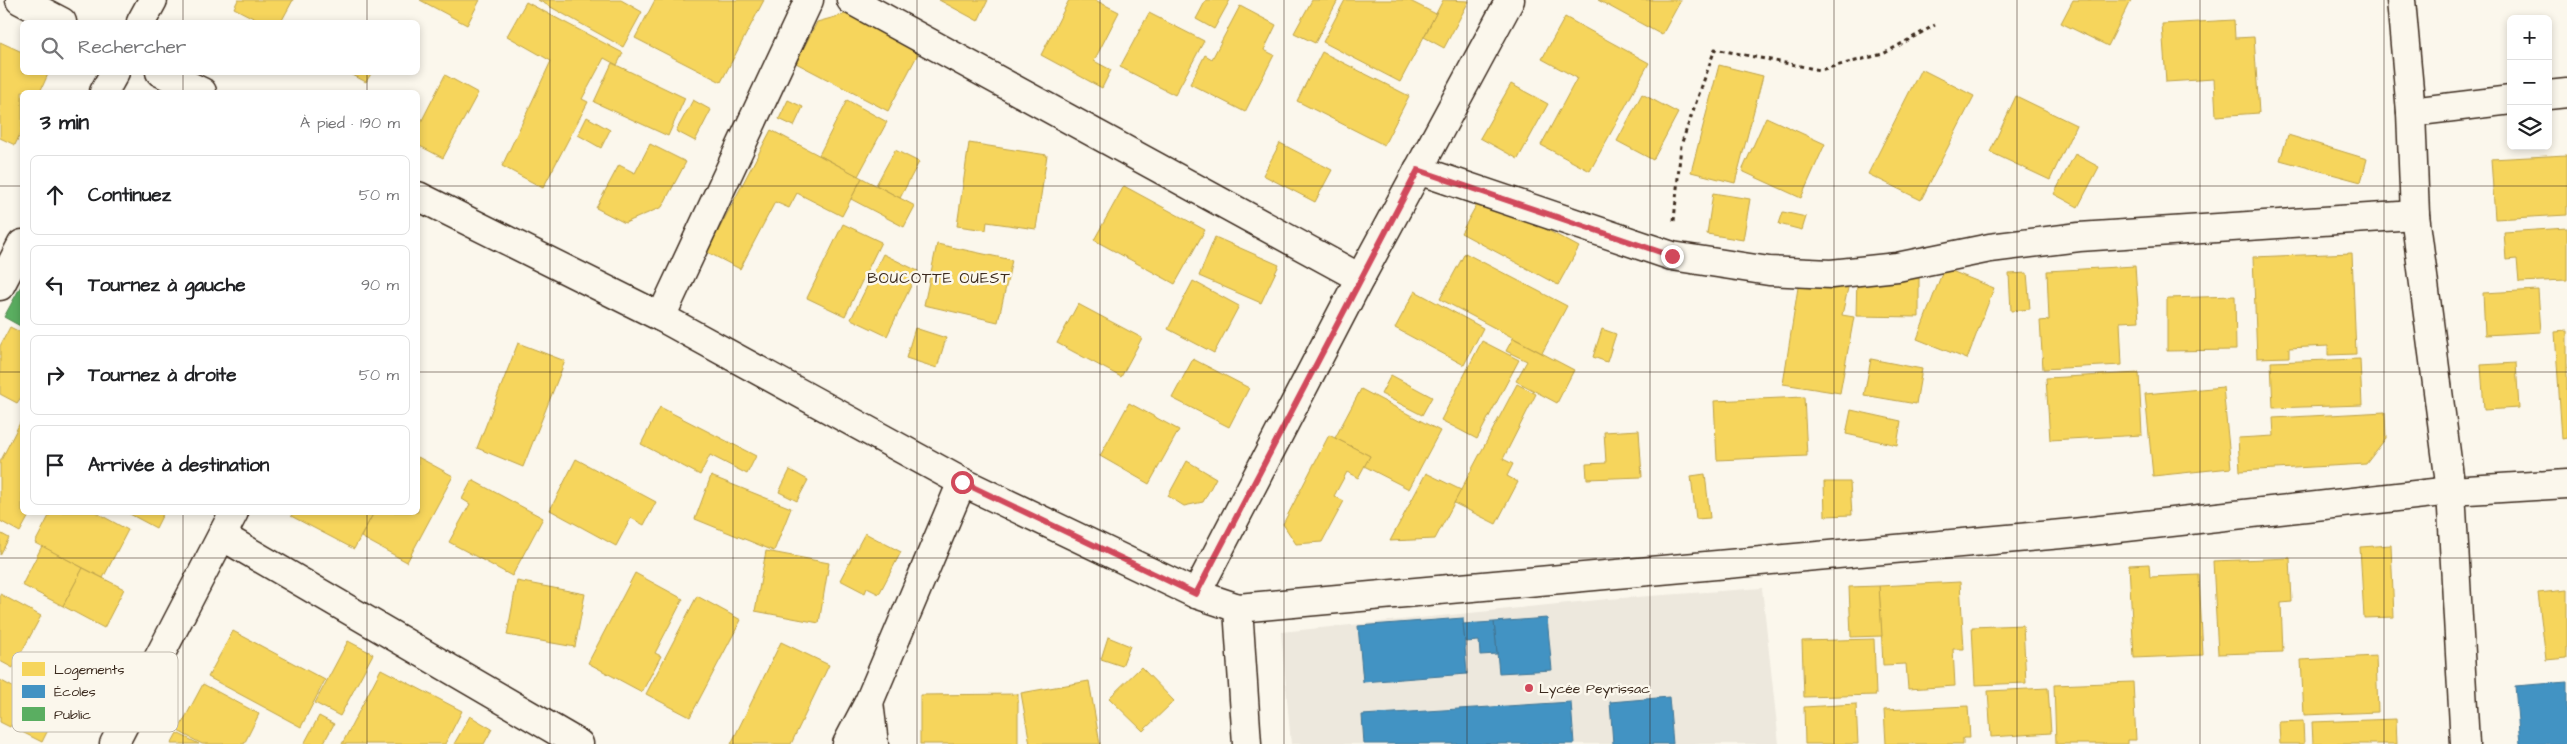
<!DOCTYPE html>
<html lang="fr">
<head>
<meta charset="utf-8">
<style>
	:root { --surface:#fff; --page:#f6f6f6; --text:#202124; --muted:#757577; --line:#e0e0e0 }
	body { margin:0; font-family:"Architects Daughter",sans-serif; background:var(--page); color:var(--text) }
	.controls { position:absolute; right:15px; top:15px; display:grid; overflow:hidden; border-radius:8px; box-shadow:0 2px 8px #0003 }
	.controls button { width:45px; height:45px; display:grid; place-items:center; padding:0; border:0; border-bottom:1px solid var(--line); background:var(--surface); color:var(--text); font:25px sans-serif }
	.stop { position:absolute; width:15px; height:15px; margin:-11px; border:4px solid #d1495b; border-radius:50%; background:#fff }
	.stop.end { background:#d1495b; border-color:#fff; box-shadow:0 1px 5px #0008 }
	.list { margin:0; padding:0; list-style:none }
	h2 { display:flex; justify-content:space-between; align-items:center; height:65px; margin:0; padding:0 20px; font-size:21px }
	h2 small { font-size:16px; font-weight:400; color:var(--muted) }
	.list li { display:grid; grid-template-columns:32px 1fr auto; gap:15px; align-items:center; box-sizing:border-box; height:80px; margin:0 10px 10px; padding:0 10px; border:1px solid var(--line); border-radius:8px }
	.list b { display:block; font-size:19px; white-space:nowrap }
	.list em { font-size:16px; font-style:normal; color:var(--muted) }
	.icon { flex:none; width:28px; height:28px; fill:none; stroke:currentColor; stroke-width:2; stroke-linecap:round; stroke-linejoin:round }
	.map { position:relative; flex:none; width:2567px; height:744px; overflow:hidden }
	.search { position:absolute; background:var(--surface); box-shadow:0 2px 8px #0003; left:20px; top:20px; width:400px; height:55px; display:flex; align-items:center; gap:12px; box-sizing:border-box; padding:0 18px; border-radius:8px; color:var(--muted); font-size:19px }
	.panel { position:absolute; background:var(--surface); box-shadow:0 2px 8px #0003; left:20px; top:90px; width:400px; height:425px; border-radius:8px }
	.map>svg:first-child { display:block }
	.built { fill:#ede8dd }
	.homes { fill:#f6d55c; stroke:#bea249 }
	.schools { fill:#4393c3; stroke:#417492 }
	.public { fill:#5aae61; stroke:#51864d }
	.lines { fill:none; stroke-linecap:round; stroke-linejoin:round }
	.minor-casing { stroke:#3b2a1e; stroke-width:31 }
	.path { stroke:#3b2a1e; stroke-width:3; stroke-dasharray:4 4; stroke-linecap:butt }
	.minor { stroke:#fbf7ec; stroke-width:28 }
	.route { stroke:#d1495b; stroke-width:6 }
	.grid { fill:none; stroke:#3b2a1e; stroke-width:1; stroke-opacity:0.55 }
	.poi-dot { fill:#d1495b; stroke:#fbf7ec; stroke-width:2 }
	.labels { text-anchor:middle; stroke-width:5; stroke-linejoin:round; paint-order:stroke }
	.poi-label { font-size:14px; fill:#3b2a1e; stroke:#fbf7ec; text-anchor:start }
	.neighbourhood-label { font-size:15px; letter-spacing:1px; fill:#3b2a1e; stroke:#fbf7ec }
	.key { fill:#fbf7ec; stroke:#c1baae; stroke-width:1 }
	.key-label { font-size:14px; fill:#3b2a1e }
</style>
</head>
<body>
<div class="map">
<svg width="2567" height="744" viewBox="0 0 2567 744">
	<rect width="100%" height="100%" fill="#fbf7ec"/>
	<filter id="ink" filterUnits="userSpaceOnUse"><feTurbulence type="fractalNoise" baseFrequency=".02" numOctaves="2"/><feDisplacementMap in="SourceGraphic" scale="10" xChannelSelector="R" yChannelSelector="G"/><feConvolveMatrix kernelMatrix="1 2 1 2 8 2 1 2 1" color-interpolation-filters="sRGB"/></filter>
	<g filter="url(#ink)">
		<path class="built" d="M1762,588L1779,744H1291L1281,632L1608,599Z"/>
		<g class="homes">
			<path d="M238,0H293L281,22H261L234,8Z"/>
			<path d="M420,0H480L467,25Z"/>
			<path d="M538,0H621L642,12L623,47Z"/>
			<path d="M655,0H764L721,82L635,38Z"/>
			<path d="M939,0H988L978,21Z"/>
			<path d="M1069,0H1095L1119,12L1094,61L1111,70L1102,88L1041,55Z"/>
			<path d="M1206,0H1230L1214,29L1196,19Z"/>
			<path d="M1312,0H1338L1315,43L1294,33Z"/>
			<path d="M1345,0H1408L1436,14L1400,82L1323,42Z"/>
			<path d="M1443,0L1469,1L1444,48L1424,37Z"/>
			<path d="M1598,0H1681L1662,35Z"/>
			<path d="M2073,0H2131L2108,46L2061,23Z"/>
			<path d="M526,2L623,53L617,65L604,58L582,99L588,102L543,188L502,166L551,61L507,36Z"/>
			<path d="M1240,6L1276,25L1264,50L1274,55L1245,112L1190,84L1205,55L1212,59Z"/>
			<path d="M1149,13L1204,41L1175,95L1120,67Z"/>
			<path d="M846,14L919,52L888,111L796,63L817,22Z"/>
			<path d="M1565,17L1649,63L1590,171L1541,145L1577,78L1542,59Z"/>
			<path d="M2234,20L2235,38L2254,37L2259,113L2216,116L2214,79L2166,82L2162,24Z"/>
			<path d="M0,42L22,52V72H49L40,92H22V130L15,145L0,138Z"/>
			<path d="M1322,52L1409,96L1384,145L1297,101Z"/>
			<path d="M612,63L685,98L668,136L594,102Z"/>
			<path d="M1719,65L1763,76L1735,183L1691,172Z"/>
			<path d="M1921,69L1974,96L1921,200L1868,174Z"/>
			<path d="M347,72H372L366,82Z"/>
			<path d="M445,75L478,93L443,158L418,145V128Z"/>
			<path d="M1511,84L1548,104L1518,159L1480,138Z"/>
			<path d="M1642,94L1678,113L1653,160L1617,141Z"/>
			<path d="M2016,96L2076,125L2050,180L1990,152Z"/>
			<path d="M693,100L711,110L695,141L676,131Z"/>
			<path d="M788,100L803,107L794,126L779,119Z"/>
			<path d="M847,100L887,122L858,176L819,155Z"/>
			<path d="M587,117L610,130L601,148L578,135Z"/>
			<path d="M1766,117L1825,144L1801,198L1742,171Z"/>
			<path d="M771,130L862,178L842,216L797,193L789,208L775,202L740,269L707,252Z"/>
			<path d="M2288,135L2367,159L2361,182L2280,160Z"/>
			<path d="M969,143L1047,155L1036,229L987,222L986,230L957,226Z"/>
			<path d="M1280,143L1332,170L1315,202L1263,175Z"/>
			<path d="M650,144L686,162L662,207L625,223L596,208L619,165L635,173Z"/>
			<path d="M895,150L919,162L900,198L876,185Z"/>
			<path d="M2075,154L2099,167L2078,207L2054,194Z"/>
			<path d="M2567,155V215L2495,219L2491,159Z"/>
			<path d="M862,178L915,206L904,227L851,199Z"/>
			<path d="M1124,186L1205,230L1175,284L1094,240Z"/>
			<path d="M1713,193L1750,199L1743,240L1707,234Z"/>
			<path d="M1482,195L1579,247L1558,285L1461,233Z"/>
			<path d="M1783,212L1806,217L1802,230L1779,224Z"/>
			<path d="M843,224L881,242L845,316L807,298Z"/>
			<path d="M2567,228V280L2519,282L2517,259L2506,260L2504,232Z"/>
			<path d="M1215,237L1279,265L1261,303L1199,276Z"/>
			<path d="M937,244L1012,260L998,322L924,305Z"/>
			<path d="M1465,253L1567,306L1542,353L1440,299Z"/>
			<path d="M2352,253L2356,354L2328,355V346L2289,348V357L2257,358L2253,257Z"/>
			<path d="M883,254L918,271L887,336L851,319Z"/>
			<path d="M2135,266L2139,321L2120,322L2122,365L2043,369L2040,321L2049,320L2047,271Z"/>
			<path d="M1944,268L1994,288L1967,359L1917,339Z"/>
			<path d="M2027,273L2030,309L2011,311L2009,274Z"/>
			<path d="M1857,276L1919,277V317L1856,316Z"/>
			<path d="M1193,281L1239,306L1214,353L1168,329Z"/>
			<path d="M1799,281L1848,288L1842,315L1854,317L1840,393L1783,384Z"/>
			<path d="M2538,290L2541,332L2485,335L2483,293Z"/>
			<path d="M1415,291L1483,328L1464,365L1395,328Z"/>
			<path d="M2235,296L2236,350L2167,351V298Z"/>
			<path d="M1078,304L1142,338L1121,377L1057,343Z"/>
			<path d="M10,327L22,333V396L17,403L0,394V346Z"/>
			<path d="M915,328L946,338L937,368L906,358Z"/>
			<path d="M1602,329L1616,334L1607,362L1593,357Z"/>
			<path d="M2567,331V438L2562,439L2555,332Z"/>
			<path d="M1513,338L1574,370L1557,403L1516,381L1527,361L1506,351Z"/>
			<path d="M1482,341L1519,360L1477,439L1441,420Z"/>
			<path d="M518,343L565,361L523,467L477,448Z"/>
			<path d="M1193,359L1249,388L1229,427L1172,398Z"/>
			<path d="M1871,359L1922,369L1916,404L1864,395Z"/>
			<path d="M2360,359L2362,405L2273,408L2271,362Z"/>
			<path d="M2516,363L2519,408L2484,410L2481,365Z"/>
			<path d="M2139,373L2142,435L2050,440L2046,378Z"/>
			<path d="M1391,375L1432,397L1422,415L1381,394Z"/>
			<path d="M1517,384L1536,394L1503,459L1513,464L1507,476L1518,482L1496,524L1454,503Z"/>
			<path d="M2223,387L2231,468L2153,476L2145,394Z"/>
			<path d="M1361,389L1440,431L1409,489L1364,466L1370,456L1335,438Z"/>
			<path d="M1804,397L1807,456L1717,460L1714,401Z"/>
			<path d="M1129,403L1179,430L1149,484L1100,456Z"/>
			<path d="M660,407L756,456L747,474L710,455L700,475L641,444Z"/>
			<path d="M1851,410L1901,421L1897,445L1846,434Z"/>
			<path d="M2385,412L2386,438L2366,464L2240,471L2238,438L2274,436L2273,418Z"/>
			<path d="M22,419V512H31L20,532L0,521V462Z"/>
			<path d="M1639,430L1642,477L1587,479L1586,464L1606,463L1604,432Z"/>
			<path d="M1329,435L1370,456L1358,478L1347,472L1334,496L1344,501L1322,542L1296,544L1283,524Z"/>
			<path d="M418,457L453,476L407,562L361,537L374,512H418Z"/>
			<path d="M576,459L656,502L644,525L631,518L616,546L550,510Z"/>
			<path d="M1187,461L1216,478L1203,502L1184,506L1168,496Z"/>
			<path d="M790,470L808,480L797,501L779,492Z"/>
			<path d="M1426,473L1461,490L1435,539L1390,541Z"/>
			<path d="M1705,474L1710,518L1696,519L1691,476Z"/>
			<path d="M711,476L791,508L774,551L695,519Z"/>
			<path d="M472,480L543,518L512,576L449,542L470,504L462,499Z"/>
			<path d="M1824,482H1850L1852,515L1825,516Z"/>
			<path d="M51,512H95L128,530L103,578L35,543Z"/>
			<path d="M126,512H164L156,528Z"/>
			<path d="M293,512H374L354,549L291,516Z"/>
			<path d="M0,533L9,538L0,555Z"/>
			<path d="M865,533L901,552L879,594L867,588L865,593L840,580Z"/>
			<path d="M2391,545L2394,617L2364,618L2360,547Z"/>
			<path d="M42,546L83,568L63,606L22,585Z"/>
			<path d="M766,551L829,563L819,623L755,611Z"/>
			<path d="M2290,558L2292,602L2281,603L2283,652L2218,654L2213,561Z"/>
			<path d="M2149,564L2150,577L2199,575L2203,655L2134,658L2129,565Z"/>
			<path d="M83,568L124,589L104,628L63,606Z"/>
			<path d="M635,573L683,599L655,653L661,656L642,692L588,663Z"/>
			<path d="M517,581L585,594L575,647L507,635Z"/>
			<path d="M1960,582L1964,649H1953L1955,686L1908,689L1906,664L1883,665L1879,586Z"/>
			<path d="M1879,586L1882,636L1851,637L1849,587Z"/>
			<path d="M2567,590V658L2546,660L2538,593Z"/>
			<path d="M0,594L41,616L13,668L0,661Z"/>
			<path d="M697,596L741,620L690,717L646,694Z"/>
			<path d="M2023,625L2026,683L1975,685L1972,627Z"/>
			<path d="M233,631L325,680L301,727L208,677Z"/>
			<path d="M1108,637L1130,646L1122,666L1101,659Z"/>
			<path d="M1874,639L1876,695L1804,697L1802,641Z"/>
			<path d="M348,641L373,654L340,716L315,703Z"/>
			<path d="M781,642L829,665L791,744H731Z"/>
			<path d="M2376,656L2378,712L2304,715L2301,660Z"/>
			<path d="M1141,667L1174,701L1143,731L1109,698Z"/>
			<path d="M381,669L462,711L445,744H342Z"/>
			<path d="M0,680L27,695L10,727L0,722Z"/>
			<path d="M1089,681L1100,744H1030L1021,693Z"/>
			<path d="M2133,682L2136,740H2127V744H2056L2054,685Z"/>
			<path d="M203,684L259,714L244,744H202L178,731Z"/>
			<path d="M2048,688L2051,733L1991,737L1988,691Z"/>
			<path d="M1018,694V744H920V695Z"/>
			<path d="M32,697L58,710L42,742L16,729Z"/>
			<path d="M1856,704L1858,744H1805L1804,707Z"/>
			<path d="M1968,706L1970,738H1963V744H1886L1884,710Z"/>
			<path d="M319,716L334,724L323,744H304Z"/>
			<path d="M470,716L492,729L484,744H454Z"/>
			<path d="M2396,719L2397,744H2313L2312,722Z"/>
			<path d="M2303,721L2304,744H2280L2279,722Z"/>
			<path d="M177,733L199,744H171Z"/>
		</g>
		<g class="schools">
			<path d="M1463,618L1467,674L1363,682L1358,626Z"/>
			<path d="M1547,618L1552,670L1499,673L1494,622Z"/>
			<path d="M1494,622L1497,654L1480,655L1479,641L1465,642L1463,624Z"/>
			<path d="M2567,682V744H2520L2515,686Z"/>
			<path d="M1669,697L1673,744H1613L1610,702Z"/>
			<path d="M1571,702L1574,744H1364L1362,715Z"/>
		</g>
		<path class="public" d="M22,284V327L4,317Z"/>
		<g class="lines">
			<g class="minor-casing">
				<g id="minor">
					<path d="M20,0L62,22"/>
					<path d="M851,0L1360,278"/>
					<path d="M2401,0L2411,112L2415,215L2451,491L2465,744"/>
					<path d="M141,22L153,0"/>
					<path d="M160,72L202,92"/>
					<path d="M104,92L115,72"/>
					<path d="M2548,95L2567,93"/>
					<path d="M2411,112L2511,100"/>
					<path d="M1418,170L1672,256L1769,271L1831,274L1897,267L1990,248L2079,237L2415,215"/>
					<path d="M418,196L661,317L962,482L1196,594L1238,608L2073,533L2451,491L2567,484"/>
					<path d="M0,286L22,244"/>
					<path d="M661,317L809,0"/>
					<path d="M222,536L579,744"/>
					<path d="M1196,594L1360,278L1510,0"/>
					<path d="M1238,608L1247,744"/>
					<path d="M869,702L874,744"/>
					<path d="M114,744L234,512"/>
					<path d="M847,744L869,702L962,482"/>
				</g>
			</g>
			<path class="path" d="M1674,221L1681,145L1715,49L1820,70L1883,54L1935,25"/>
			<use href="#minor" class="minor"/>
		</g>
	</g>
	<g class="lines" filter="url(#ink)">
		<path class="route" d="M962,482L1196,594L1418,170L1672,256"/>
	</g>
	<path class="grid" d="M183,0V22M367,0V22M550,0V744M733,0V744M917,0V744M1100,0V744M1284,0V744M1467,0V744M1650,0V744M1834,0V744M2017,0V744M2200,0V744M2384,0V744M183,72V92M367,72V92M0,186H22M418,186H2567M0,372H22M418,372H2567M183,512V744M367,512V744M0,558H2567"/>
	<circle class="poi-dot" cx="1529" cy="688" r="5"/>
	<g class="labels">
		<g class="poi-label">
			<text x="1539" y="693">Lycée Peyrissac</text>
		</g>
		<g class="neighbourhood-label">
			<text x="939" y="283">BOUCOTTE OUEST</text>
		</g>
	</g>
	<rect x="12" y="652" width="166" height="80" rx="8" class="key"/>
	<rect x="22" y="662" width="23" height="14" fill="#f6d55c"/>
	<rect x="22" y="685" width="23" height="13" fill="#4393c3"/>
	<rect x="22" y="707" width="23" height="14" fill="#5aae61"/>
	<g class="key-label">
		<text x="54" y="674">Logements</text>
		<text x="54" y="696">Écoles</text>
		<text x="54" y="719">Public</text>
	</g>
</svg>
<div class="controls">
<button>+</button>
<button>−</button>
<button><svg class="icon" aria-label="layers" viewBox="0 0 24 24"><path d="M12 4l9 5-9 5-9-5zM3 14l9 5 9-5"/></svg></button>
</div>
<div class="stop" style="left:962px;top:482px"></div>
<div class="stop end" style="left:1672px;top:256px"></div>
<div class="search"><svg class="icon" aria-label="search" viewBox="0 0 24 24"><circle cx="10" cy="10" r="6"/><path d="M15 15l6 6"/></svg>Rechercher</div>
<section class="panel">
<h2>3 min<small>À pied · 190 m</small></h2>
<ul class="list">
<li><svg class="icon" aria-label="ahead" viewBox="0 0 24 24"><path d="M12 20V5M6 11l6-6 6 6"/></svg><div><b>Continuez</b></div><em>50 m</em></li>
<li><svg class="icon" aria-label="left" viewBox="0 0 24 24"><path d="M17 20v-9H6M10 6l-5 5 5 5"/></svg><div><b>Tournez à gauche</b></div><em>90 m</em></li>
<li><svg class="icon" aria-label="right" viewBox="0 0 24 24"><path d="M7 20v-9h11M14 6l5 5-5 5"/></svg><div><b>Tournez à droite</b></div><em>50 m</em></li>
<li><svg class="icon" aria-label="arrive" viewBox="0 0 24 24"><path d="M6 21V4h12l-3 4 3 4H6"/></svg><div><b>Arrivée à destination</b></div></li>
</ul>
</section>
</div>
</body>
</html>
